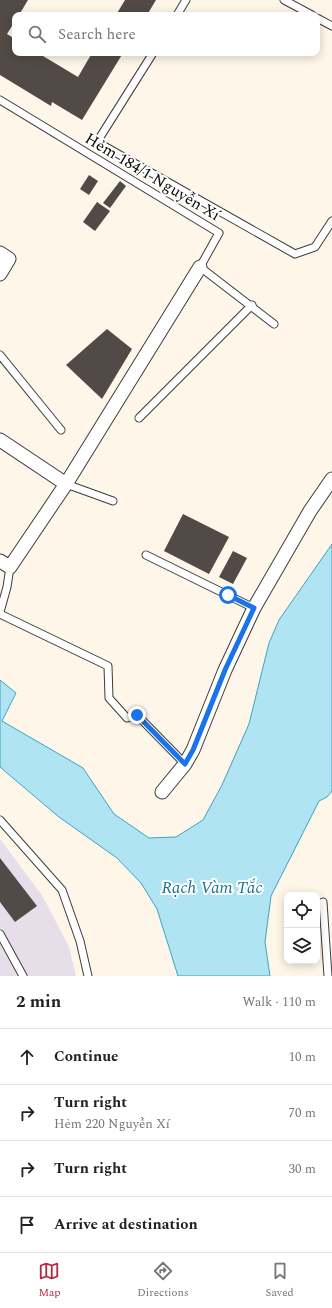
<!DOCTYPE html>
<html lang="en">
<head>
<meta charset="utf-8">
<style>
	:root { --surface:#fff; --page:#f6f6f6; --text:#222; --muted:#767676; --line:#e0e0e0; --accent:#b22b46 }
	body { margin:0; font-family:Spectral,serif; background:var(--page); color:var(--text) }
	.controls { position:absolute; right:12px; bottom:12px; display:grid; overflow:hidden; border-radius:8px; box-shadow:0 2px 10px #0003 }
	.controls button { width:36px; height:36px; display:grid; place-items:center; padding:0; border:0; border-bottom:1px solid var(--line); background:var(--surface); color:var(--text); font:20px sans-serif }
	.stop { position:absolute; width:12px; height:12px; margin:-9px; border:3px solid #1a73e8; border-radius:50%; background:#fff }
	.stop.end { background:#1a73e8; border-color:#fff; box-shadow:0 1px 4px #0008 }
	.list { margin:0; padding:0; list-style:none }
	h2 { display:flex; justify-content:space-between; align-items:center; height:52px; margin:0; padding:0 16px; font-size:17px }
	h2 small { font-size:13px; font-weight:400; color:var(--muted) }
	.list li { display:grid; grid-template-columns:26px 1fr auto; gap:12px; align-items:center; box-sizing:border-box; height:56px; padding:0 16px; border-top:1px solid var(--line) }
	.list b { display:block; font-size:15px; white-space:nowrap }
	.list p { margin:0; font-size:13px; white-space:nowrap; color:var(--muted) }
	.list em { font-size:13px; font-style:normal; color:var(--muted) }
	.icon { flex:none; width:22px; height:22px; fill:none; stroke:currentColor; stroke-width:2; stroke-linecap:round; stroke-linejoin:round }
	.map { position:relative; flex:none; width:332px; height:976px; overflow:hidden }
	.search { position:absolute; background:var(--surface); box-shadow:0 2px 10px #0003; left:12px; right:12px; top:12px; height:44px; display:flex; align-items:center; gap:10px; box-sizing:border-box; padding:0 14px; border-radius:8px; color:var(--muted); font-size:15px }
	.sheet { height:276px; background:var(--surface) }
	nav { display:flex; justify-content:space-around; align-items:center; box-sizing:border-box; height:56px; border-top:1px solid var(--line); background:var(--surface); font-size:11px; color:var(--muted) }
	nav a { display:grid; justify-items:center; gap:2px }
	nav .on { color:var(--accent) }
	.map>svg:first-child { display:block }
	.industrial { fill:#e6dee9 }
	.water { fill:#b0e4f2; stroke:#3ba4c5 }
	.building { fill:#524a47 }
	.lines { fill:none; stroke-linecap:round; stroke-linejoin:round }
	.service-casing { stroke:#3d3d3d; stroke-width:9 }
	.minor-casing { stroke:#3d3d3d; stroke-width:15 }
	.service { stroke:#fff; stroke-width:7 }
	.minor { stroke:#fff; stroke-width:13 }
	.route { stroke:#1a73e8; stroke-width:5 }
	.labels { text-anchor:middle; stroke-width:4; stroke-linejoin:round; paint-order:stroke }
	.street-label { font-size:16px; fill:#0a0a0a; stroke:#fff }
	.water-label { font-size:17px; font-style:italic; fill:#1b7294; stroke:#fff }
</style>
</head>
<body>
<div class="map">
<svg width="332" height="976" viewBox="0 0 332 976">
	<rect width="100%" height="100%" fill="#fef6e9"/>
	<path class="industrial" d="M0,839L43,897L69,947L76,976H0Z"/>
	<path class="water" d="M332,544V791L327,797L319,801L271,896L265,942L270,976H178L157,909L141,883L117,858L59,817L0,767V680L16,693L2,721L83,768L114,814L149,838L176,837L203,820L222,785L249,724L269,643L279,620Z"/>
	<g class="building">
		<path d="M0,0H28L19,15H15V21L7,34L15,39V53H38L78,77L92,53H123L82,120L52,102L51,106L0,75Z"/>
		<path d="M125,0H156L147,15H116Z"/>
		<path d="M89,175L98,181L89,195L80,189Z"/>
		<path d="M120,181L126,186L110,208L103,203Z"/>
		<path d="M97,202L110,211L95,231L83,222Z"/>
		<path d="M107,329L132,349L102,399L66,365Z"/>
		<path d="M183,514L229,537L209,574L164,551Z"/>
		<path d="M233,551L247,558L233,584L219,577Z"/>
		<path d="M0,858L37,906L15,922L0,902Z"/>
	</g>
	<g class="lines">
		<g class="service-casing">
			<g id="service">
				<path d="M284,0L312,15"/>
				<path d="M177,15L186,0"/>
				<path d="M317,18L332,26"/>
				<path d="M153,53L97,142L295,254L315,247L332,221"/>
				<path d="M0,100L219,233L200,267L274,324"/>
				<path d="M0,355L61,430"/>
				<path d="M139,418L252,305"/>
				<path d="M66,484L113,501"/>
				<path d="M146,555L254,608"/>
				<path d="M0,612L7,587L10,567"/>
				<path d="M0,614L108,666L109,698L127,718L137,715L185,764"/>
				<path d="M0,820L62,890L80,941L88,976"/>
				<path d="M323,902L328,976"/>
				<path d="M0,934L23,976"/>
			</g>
		</g>
		<g class="minor-casing">
			<g id="minor">
				<path d="M0,253L9,259L0,274"/>
				<path d="M0,440L66,484L10,567L0,561"/>
				<path d="M66,484L200,267"/>
				<path d="M162,792L185,764L193,750L225,670L254,608L310,511L332,479"/>
			</g>
		</g>
		<use href="#service" class="service"/>
		<use href="#minor" class="minor"/>
	</g>
	<g class="lines">
		<path class="route" d="M137,715L185,764L193,750L225,670L254,608L228,595"/>
	</g>
	<g class="labels">
		<g class="street-label">
			<text transform="translate(153 176) rotate(31)" y="6">Hẻm 184/1 Nguyễn Xí</text>
		</g>
		<g class="water-label">
			<text x="212" y="893">Rạch Vàm Tắc</text>
		</g>
	</g>
</svg>
<div class="controls">
<button><svg class="icon" aria-label="locate" viewBox="0 0 24 24"><circle cx="12" cy="12" r="6"/><path d="M12 2v4M12 18v4M2 12h4M18 12h4"/></svg></button>
<button><svg class="icon" aria-label="layers" viewBox="0 0 24 24"><path d="M12 4l9 5-9 5-9-5zM3 14l9 5 9-5"/></svg></button>
</div>
<div class="stop" style="left:228px;top:595px"></div>
<div class="stop end" style="left:137px;top:715px"></div>
<div class="search"><svg class="icon" aria-label="search" viewBox="0 0 24 24"><circle cx="10" cy="10" r="6"/><path d="M15 15l6 6"/></svg>Search here</div>
</div>
<section class="sheet">
<h2>2 min<small>Walk · 110 m</small></h2>
<ul class="list">
<li><svg class="icon" aria-label="ahead" viewBox="0 0 24 24"><path d="M12 20V5M6 11l6-6 6 6"/></svg><div><b>Continue</b></div><em>10 m</em></li>
<li><svg class="icon" aria-label="right" viewBox="0 0 24 24"><path d="M7 20v-9h11M14 6l5 5-5 5"/></svg><div><b>Turn right</b><p>Hẻm 220 Nguyễn Xí</p></div><em>70 m</em></li>
<li><svg class="icon" aria-label="right" viewBox="0 0 24 24"><path d="M7 20v-9h11M14 6l5 5-5 5"/></svg><div><b>Turn right</b></div><em>30 m</em></li>
<li><svg class="icon" aria-label="arrive" viewBox="0 0 24 24"><path d="M6 21V4h12l-3 4 3 4H6"/></svg><div><b>Arrive at destination</b></div></li>
</ul>
</section>
<nav>
<a class="on"><svg class="icon" aria-label="map" viewBox="0 0 24 24"><path d="M3 6l6-2 6 2 6-2v14l-6 2-6-2-6 2zM9 4v14M15 6v14"/></svg>Map</a>
<a><svg class="icon" aria-label="directions" viewBox="0 0 24 24"><path d="M12 3l9 9-9 9-9-9zM9 14v-3h6M13 9l2 2-2 2"/></svg>Directions</a>
<a><svg class="icon" aria-label="saved" viewBox="0 0 24 24"><path d="M7 4h10v16l-5-4-5 4z"/></svg>Saved</a>
</nav>
</body>
</html>
